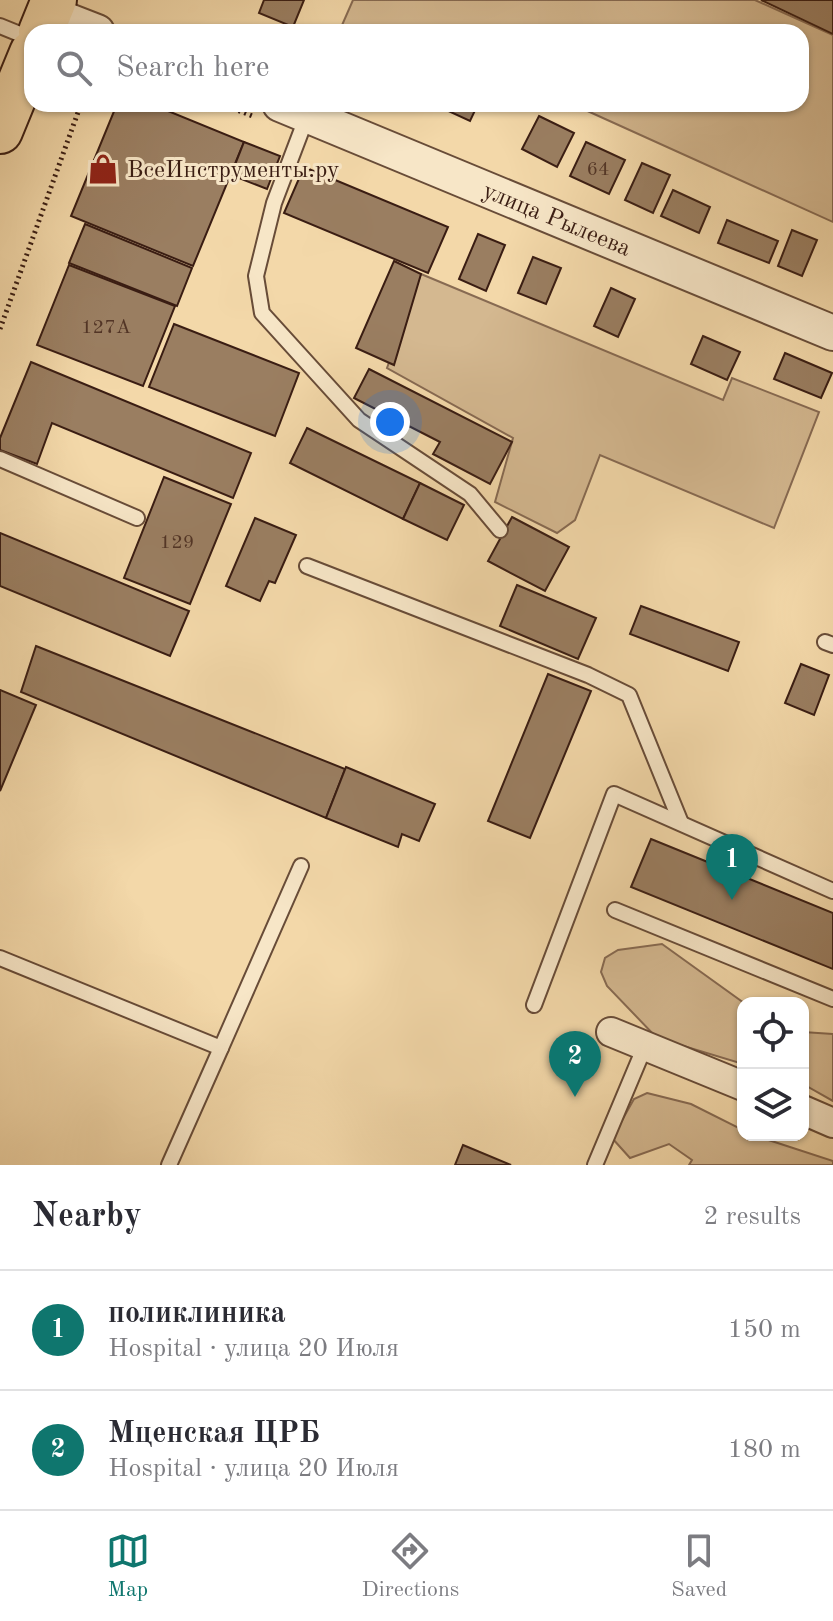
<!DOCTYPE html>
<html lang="en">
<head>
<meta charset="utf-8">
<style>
	:root { --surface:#fff; --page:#f2f2f3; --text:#2b2b33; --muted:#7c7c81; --line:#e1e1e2; --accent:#0f766e }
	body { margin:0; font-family:"Old Standard TT",serif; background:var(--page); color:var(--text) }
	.controls { position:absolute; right:24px; bottom:24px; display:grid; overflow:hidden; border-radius:16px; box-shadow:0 2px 6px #0004 }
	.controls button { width:72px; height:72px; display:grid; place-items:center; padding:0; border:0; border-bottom:2px solid var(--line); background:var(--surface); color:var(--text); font:40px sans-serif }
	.you { position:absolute; left:390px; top:422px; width:28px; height:28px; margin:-20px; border:6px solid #fff; border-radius:50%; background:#1a73e8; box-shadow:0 0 0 12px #1a73e833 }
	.badge { display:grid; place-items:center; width:52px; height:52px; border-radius:50%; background:var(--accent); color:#fff; font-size:26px; font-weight:700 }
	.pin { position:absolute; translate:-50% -66px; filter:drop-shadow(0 2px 4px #0008) }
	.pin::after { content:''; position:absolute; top:42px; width:28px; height:24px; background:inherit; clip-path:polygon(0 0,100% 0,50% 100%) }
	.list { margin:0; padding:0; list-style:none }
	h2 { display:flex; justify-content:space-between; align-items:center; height:104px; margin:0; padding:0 32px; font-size:34px }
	h2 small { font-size:26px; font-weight:400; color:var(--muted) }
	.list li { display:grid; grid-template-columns:52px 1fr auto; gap:24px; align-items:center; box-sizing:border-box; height:120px; padding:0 32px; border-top:2px solid var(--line) }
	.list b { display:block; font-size:30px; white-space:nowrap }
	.list p { margin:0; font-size:26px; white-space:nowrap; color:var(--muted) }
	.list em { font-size:26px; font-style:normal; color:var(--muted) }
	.icon { flex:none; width:44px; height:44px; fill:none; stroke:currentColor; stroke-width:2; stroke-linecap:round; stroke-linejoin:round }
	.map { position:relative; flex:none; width:833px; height:1165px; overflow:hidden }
	.search { position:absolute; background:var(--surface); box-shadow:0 2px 6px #0004; left:24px; right:24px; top:24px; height:88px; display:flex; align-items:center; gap:20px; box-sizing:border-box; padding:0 28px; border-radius:24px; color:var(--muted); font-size:30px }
	.sheet { height:344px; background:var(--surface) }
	nav { display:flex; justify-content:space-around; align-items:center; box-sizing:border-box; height:112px; border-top:2px solid var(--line); background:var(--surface); font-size:22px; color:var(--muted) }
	nav a { display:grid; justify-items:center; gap:4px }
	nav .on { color:var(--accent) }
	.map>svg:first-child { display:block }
	.green { fill:#d4b890; stroke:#876a52; stroke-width:2 }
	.building { fill:#9a7e61; stroke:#3a1d13; stroke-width:2 }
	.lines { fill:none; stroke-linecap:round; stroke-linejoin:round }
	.service-casing { stroke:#684c38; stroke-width:18 }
	.minor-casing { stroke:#684c38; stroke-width:32 }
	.tertiary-casing { stroke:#684c38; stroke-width:38 }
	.primary-casing { stroke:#3a1d13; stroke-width:48 }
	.path { stroke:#3a1d13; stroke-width:5; stroke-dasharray:2 4; stroke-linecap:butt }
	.service { stroke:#f7e6c7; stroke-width:14 }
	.minor { stroke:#f7e6c7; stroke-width:28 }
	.tertiary { stroke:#f7e6c7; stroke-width:34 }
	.primary { stroke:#f3d8a9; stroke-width:44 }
	.labels { text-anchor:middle; stroke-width:6; stroke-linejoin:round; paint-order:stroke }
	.number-label { font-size:20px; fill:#523526 }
	.poi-label { font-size:24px; fill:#3a1d13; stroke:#f7e6c7; text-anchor:start }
	.street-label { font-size:24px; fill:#3a1d13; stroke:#f7e6c7 }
</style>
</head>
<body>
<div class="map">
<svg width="833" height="1165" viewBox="0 0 833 1165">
	<rect width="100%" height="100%" fill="#f3d8a9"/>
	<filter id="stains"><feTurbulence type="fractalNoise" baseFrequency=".0025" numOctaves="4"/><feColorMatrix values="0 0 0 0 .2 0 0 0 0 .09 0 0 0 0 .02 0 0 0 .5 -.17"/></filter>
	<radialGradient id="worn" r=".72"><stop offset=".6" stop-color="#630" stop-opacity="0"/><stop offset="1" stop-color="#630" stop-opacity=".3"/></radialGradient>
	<g class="green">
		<path d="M353,0H755L833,35V222L572,104H801V32H339Z"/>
		<path d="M421,274L723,400L732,378L819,412L774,528L600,455L575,520L557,533L495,502L513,438L387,368Z"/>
		<path d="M662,944L744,1003L743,1064L657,1038L607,986L601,972L605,958L618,950Z"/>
		<path d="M803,1032L833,1034V1101L803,1084Z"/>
		<path d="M647,1093L691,1104L743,1130V1135H753L833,1161V1165H689L692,1160L669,1144L630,1158L612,1138L634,1099Z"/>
	</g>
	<g class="building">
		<path d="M264,0H304L293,27L259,13Z"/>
		<path d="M761,0H833V34Z"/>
		<path d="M117,104H151L244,142L193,266L71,216Z"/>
		<path d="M446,104H478L470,121L444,109Z"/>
		<path d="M539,116L574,133L557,167L522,149Z"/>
		<path d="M244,142L280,156L267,189L231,175Z"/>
		<path d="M586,142L625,160L609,194L570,176Z"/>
		<path d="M642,163L670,175L653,213L625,200Z"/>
		<path d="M304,167L448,227L428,273L284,213Z"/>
		<path d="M673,190L710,207L699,233L661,216Z"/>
		<path d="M727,220L778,241L769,263L718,243Z"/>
		<path d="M85,224L192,268L177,306L69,263Z"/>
		<path d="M792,230L817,240L802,276L778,266Z"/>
		<path d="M478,234L505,245L486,291L459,279Z"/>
		<path d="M533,257L561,268L546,304L518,293Z"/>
		<path d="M394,261L421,274L394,365L356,348Z"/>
		<path d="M69,265L175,306L143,386L37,345Z"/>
		<path d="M611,288L635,299L618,337L594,326Z"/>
		<path d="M174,324L299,373L275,436L149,387Z"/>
		<path d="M703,336L740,352L727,380L691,364Z"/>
		<path d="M785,353L832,373L821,398L774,379Z"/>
		<path d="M31,362L251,453L233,498L52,423L37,464L0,450V438Z"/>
		<path d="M369,369L512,442L490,484L433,454L440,442L354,398Z"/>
		<path d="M307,428L420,483L403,519L290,463Z"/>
		<path d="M164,477L231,504L190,604L124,578Z"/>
		<path d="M420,483L464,505L447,540L403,519Z"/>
		<path d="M512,517L569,547L545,591L488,561Z"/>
		<path d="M255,518L296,535L275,583L269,581L260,601L226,586Z"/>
		<path d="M0,533L189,611L170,656L0,586Z"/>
		<path d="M517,585L596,618L578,659L500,626Z"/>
		<path d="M641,606L739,642L728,671L630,634Z"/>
		<path d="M36,646L345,769L326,818L21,692Z"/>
		<path d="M801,664L829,675L814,715L785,703Z"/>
		<path d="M548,674L591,691L530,838L488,821Z"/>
		<path d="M0,690L36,705L0,791Z"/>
		<path d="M346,767L435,804L419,841L402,834L398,847L326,818Z"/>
		<path d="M651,839L833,913V969L631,887Z"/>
		<path d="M463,1145L511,1165H455Z"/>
	</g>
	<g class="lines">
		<g class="service-casing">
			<g id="service">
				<path d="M0,26L32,39"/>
				<path d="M307,116L274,203L256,276L262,313L359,420L470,494L500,530"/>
				<path d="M0,459L137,518"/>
				<path d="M307,566L588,675L629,695L681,823"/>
				<path d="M825,642L833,645"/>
				<path d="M615,910L833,999"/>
				<path d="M0,958L221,1048L301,866"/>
				<path d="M534,1005L614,794L833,891"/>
				<path d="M169,1165L221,1048"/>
				<path d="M595,1165L645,1046"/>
			</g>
		</g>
		<g class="minor-casing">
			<g id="minor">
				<path d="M611,1032L743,1086"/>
				<path d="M803,1110L833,1123"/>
			</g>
		</g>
		<g class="tertiary-casing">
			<g id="tertiary">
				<path d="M48,13L97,32"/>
				<path id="s1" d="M280,104L833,333"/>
			</g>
		</g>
		<g class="primary-casing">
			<g id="primary">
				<path d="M41,32L54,0"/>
				<path d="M0,131L32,53"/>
			</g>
		</g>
		<g class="path">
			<path d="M222,104L255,117"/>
			<path d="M0,329L81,104"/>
		</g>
		<use href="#service" class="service"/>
		<use href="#minor" class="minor"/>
		<use href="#tertiary" class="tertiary"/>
		<use href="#primary" class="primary"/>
	</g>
	<defs>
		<g id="shop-bare" transform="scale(2.4)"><path d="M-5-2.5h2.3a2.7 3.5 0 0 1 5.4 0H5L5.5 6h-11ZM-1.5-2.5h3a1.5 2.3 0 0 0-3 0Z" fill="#8f2418" stroke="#f7e6c7" stroke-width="2.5" paint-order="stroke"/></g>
	</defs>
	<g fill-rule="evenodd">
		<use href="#shop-bare" x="103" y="169"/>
	</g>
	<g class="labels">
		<g class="number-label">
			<text x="598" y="175">64</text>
			<text x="106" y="333">127А</text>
			<text x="177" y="548">129</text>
		</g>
		<g class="poi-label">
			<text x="127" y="177">ВсеИнструменты.ру</text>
		</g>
		<g class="street-label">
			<text dy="8" stroke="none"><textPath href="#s1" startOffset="300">улица Рылеева</textPath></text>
		</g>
	</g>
	<rect width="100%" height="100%" filter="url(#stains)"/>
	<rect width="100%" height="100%" fill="url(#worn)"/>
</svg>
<div class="controls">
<button><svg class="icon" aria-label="locate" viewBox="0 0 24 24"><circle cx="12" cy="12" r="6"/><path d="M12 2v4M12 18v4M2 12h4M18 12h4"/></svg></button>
<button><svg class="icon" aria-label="layers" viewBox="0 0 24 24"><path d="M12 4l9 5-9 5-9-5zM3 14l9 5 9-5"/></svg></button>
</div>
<div class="you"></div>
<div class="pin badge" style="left:732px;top:900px">1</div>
<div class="pin badge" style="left:575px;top:1097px">2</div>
<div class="search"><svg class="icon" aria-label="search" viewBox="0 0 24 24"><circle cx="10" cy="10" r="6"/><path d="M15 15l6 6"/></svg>Search here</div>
</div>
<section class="sheet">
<h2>Nearby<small>2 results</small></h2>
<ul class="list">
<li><span class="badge">1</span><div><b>поликлиника</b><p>Hospital · улица 20 Июля</p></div><em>150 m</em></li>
<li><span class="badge">2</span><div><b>Мценская ЦРБ</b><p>Hospital · улица 20 Июля</p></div><em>180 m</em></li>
</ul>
</section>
<nav>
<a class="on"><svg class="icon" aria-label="map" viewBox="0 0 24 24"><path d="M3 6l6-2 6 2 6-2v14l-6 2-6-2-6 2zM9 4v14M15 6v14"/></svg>Map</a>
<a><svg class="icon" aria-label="directions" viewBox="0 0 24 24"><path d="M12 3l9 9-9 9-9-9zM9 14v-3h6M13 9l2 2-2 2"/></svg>Directions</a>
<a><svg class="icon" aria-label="saved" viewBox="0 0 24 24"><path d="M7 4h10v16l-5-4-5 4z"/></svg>Saved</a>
</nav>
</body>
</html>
